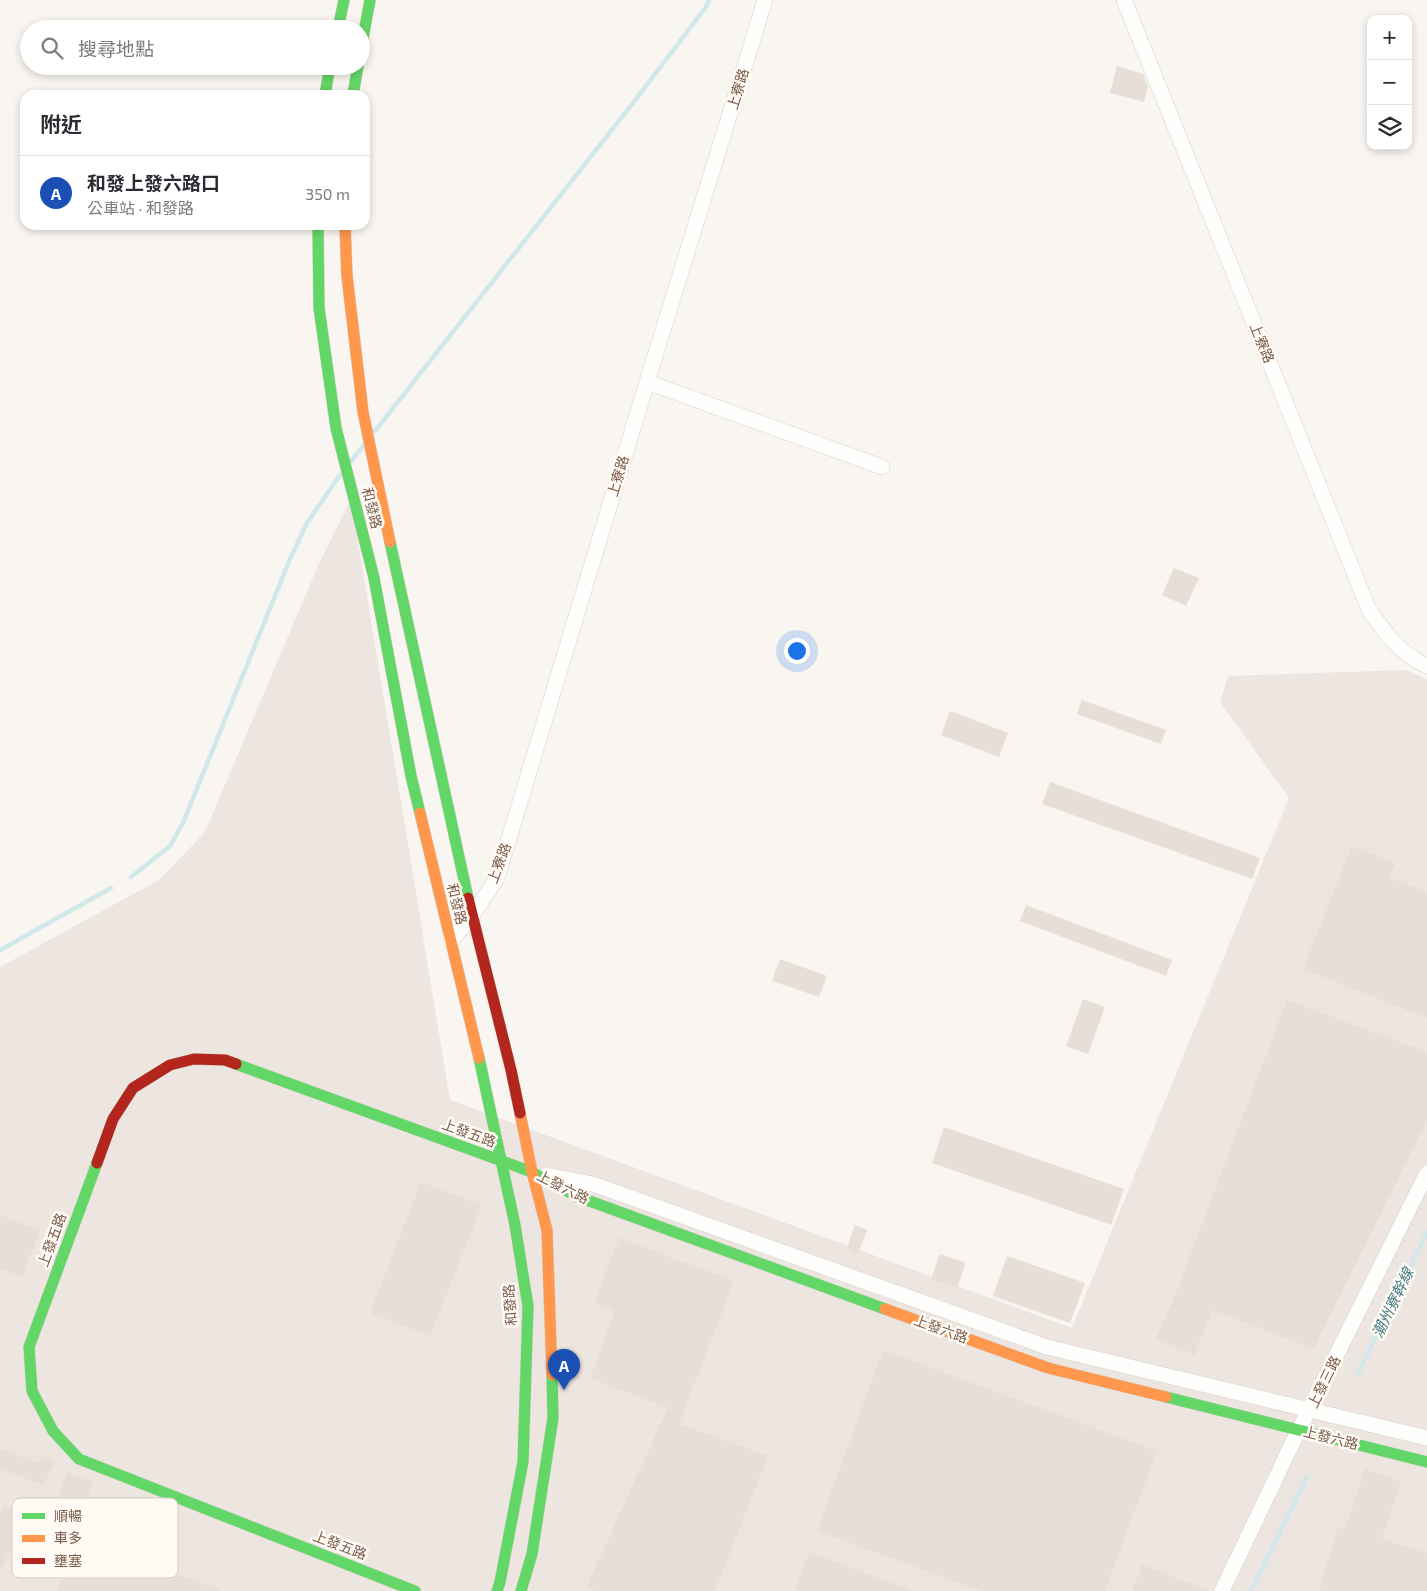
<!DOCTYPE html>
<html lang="zh-TW">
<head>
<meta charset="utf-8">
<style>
	:root { --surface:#fff; --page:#f7f7f7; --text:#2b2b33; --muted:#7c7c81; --line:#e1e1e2; --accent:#625958 }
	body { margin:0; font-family:"Exo 2","Noto Sans TC",sans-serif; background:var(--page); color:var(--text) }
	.controls { position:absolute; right:15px; top:15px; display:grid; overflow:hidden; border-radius:10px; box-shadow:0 2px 8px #0003 }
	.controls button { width:45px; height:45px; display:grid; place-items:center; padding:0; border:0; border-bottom:1px solid var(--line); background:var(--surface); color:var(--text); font:25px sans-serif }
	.you { position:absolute; left:796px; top:650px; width:18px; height:18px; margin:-12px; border:4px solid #fff; border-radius:50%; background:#1a73e8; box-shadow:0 0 0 8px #1a73e833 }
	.badge { display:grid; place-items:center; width:32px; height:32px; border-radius:50%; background:var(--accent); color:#fff; font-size:16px; font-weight:700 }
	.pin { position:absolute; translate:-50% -41px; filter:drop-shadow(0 1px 2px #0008) }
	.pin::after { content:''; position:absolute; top:26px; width:18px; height:15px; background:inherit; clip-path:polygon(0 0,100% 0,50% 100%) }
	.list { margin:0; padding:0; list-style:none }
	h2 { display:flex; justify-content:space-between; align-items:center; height:65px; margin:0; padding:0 20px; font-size:21px }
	h2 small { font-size:16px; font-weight:400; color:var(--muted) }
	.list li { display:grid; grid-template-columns:32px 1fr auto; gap:15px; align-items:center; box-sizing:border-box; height:75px; padding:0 20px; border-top:1px solid var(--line) }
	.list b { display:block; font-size:19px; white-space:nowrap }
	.list p { margin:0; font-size:16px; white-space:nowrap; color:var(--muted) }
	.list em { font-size:16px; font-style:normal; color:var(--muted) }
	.icon { flex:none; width:28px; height:28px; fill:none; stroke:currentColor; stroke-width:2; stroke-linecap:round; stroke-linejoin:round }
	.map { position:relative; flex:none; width:1427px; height:1591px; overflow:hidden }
	.search { position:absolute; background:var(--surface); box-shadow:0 2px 8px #0003; left:20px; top:20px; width:350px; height:55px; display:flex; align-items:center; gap:12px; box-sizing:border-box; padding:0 18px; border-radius:28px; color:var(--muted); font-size:19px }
	.panel { position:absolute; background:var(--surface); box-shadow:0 2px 8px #0003; left:20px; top:90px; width:350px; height:140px; border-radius:15px }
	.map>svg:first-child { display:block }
	.industrial { fill:#ede5e0 }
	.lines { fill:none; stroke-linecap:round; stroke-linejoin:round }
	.stream { stroke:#d0e8ea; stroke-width:4.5 }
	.building { fill:#e6ded7 }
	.street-casing { stroke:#d7d1cb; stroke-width:16 }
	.fast-casing { stroke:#d9d2cb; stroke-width:12 }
	.slow-casing { stroke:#d9d2cb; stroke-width:12 }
	.jam-casing { stroke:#d9d2cb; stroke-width:12 }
	.street { stroke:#fefefd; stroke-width:15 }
	.fast { stroke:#63d668; stroke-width:11 }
	.slow { stroke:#ff974d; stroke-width:11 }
	.jam { stroke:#b3261e; stroke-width:11 }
	.labels { text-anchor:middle; stroke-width:5; stroke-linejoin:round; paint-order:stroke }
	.street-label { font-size:14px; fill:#7a5c4d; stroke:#fffaf3 }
	.water-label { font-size:15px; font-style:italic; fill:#437c86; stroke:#fffaf3 }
	.key { fill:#fffaf3; stroke:#d7cbc1; stroke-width:1 }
	.key-label { font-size:14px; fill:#7a5c4d }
</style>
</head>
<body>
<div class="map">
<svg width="1427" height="1591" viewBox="0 0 1427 1591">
	<rect width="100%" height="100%" fill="#f9f5f0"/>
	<path class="industrial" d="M351,499L450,1100L1072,1328L1289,798L1220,702L1228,676L1407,670L1427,679V1591H0V967L159,880L205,832L317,568Z"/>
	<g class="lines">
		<g class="stream">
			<path d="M375,431L633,103L706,7L709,0"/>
			<path d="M351,461L364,445"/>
			<path d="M131,877L170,846L183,823L290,559L307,523L340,475"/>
			<path d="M0,950L111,888"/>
			<path d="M1358,1373L1427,1233"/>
			<path d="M1251,1591L1307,1477"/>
		</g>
	</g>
	<g class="building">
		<path d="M1117,66L1143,74L1148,86L1144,102L1110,93Z"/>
		<path d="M1174,568L1199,578L1186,606L1162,595Z"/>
		<path d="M1082,700L1166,730L1161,744L1077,714Z"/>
		<path d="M950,711L1008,733L999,757L941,735Z"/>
		<path d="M1050,782L1260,858L1252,879L1042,804Z"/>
		<path d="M1352,846L1395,863L1389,877L1427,892V1018L1303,969Z"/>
		<path d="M1026,905L1172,960L1166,976L1020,921Z"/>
		<path d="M780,959L827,976L819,997L772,981Z"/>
		<path d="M1083,999L1105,1007L1088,1054L1066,1046Z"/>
		<path d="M1287,1000L1427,1052V1120L1313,1349L1213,1310L1194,1355L1156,1339L1174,1298Z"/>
		<path d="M944,1127L1124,1189L1111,1225L932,1163Z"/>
		<path d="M421,1182L482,1205L430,1336L370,1313Z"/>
		<path d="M0,1215L40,1231L22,1277L0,1269Z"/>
		<path d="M855,1225L867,1230L858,1253L847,1248Z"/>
		<path d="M619,1238L734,1281L679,1424L768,1456L715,1591H596L586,1588L668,1408L590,1378L615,1311L594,1303Z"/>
		<path d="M940,1254L966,1263L957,1288L931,1279Z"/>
		<path d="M1007,1256L1085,1283L1070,1323L993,1296Z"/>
		<path d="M883,1350L1157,1451L1105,1591H981L817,1531Z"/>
		<path d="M0,1449L39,1463L42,1456L56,1461L43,1485L0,1469Z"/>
		<path d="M1365,1469L1401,1481L1382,1539L1427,1553V1591H1319L1338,1527L1345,1529Z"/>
		<path d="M67,1473L93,1482L74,1535L220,1590L219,1591H57L70,1557L40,1546Z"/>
		<path d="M4,1506L27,1517L0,1571V1514Z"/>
		<path d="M809,1552L911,1590V1591H795Z"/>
		<path d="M1142,1565L1208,1590V1591H1132Z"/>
	</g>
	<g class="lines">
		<g class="street-casing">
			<g id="street">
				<path d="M1124,0L1369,610C1387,635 1399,653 1427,666"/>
				<path d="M647,382L882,467"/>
				<path d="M451,941L472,916L497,878L647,382L765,0"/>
				<path d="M546,1175L593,1184L1047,1347L1427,1438"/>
				<path d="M1222,1591L1291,1446L1427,1173"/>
			</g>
		</g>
		<g class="fast-casing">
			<g id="fast">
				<path d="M338,29L344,0"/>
				<path d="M361,49L370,0"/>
				<path d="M325,95L330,66"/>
				<path d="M353,95L358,66"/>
				<path d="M318,225L319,308L336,428L374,578L411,776L420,813"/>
				<path d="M390,542L468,898"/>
				<path d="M479,1058L515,1225L528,1306L523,1462L500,1582L497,1591"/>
				<path d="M236,1064L532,1172L576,1196L885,1309"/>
				<path d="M97,1163L29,1347L32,1391L53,1431L79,1459L415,1591"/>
				<path d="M1166,1397L1427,1462"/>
				<path d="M521,1591L532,1554L553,1418L552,1375"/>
			</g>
		</g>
		<g class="slow-casing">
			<g id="slow">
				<path d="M345,225L347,276L363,412L390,542"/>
				<path d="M420,813L479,1058"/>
				<path d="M520,1113L532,1172L547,1230L552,1375"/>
				<path d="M885,1309L1048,1368L1166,1397"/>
			</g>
		</g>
		<g class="jam-casing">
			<g id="jam">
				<path d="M468,898L511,1070L520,1113"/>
				<path d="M97,1163L113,1119L133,1088L170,1065L194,1059L225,1060L236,1064"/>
			</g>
		</g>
		<use href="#street" class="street"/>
		<use href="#fast" class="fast"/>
		<use href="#slow" class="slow"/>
		<use href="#jam" class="jam"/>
	</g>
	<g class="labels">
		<g class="street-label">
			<text transform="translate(738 89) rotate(-73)" y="5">上寮路</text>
			<text transform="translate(1262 343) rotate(68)" y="5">上寮路</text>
			<text transform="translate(618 476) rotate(-73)" y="5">上寮路</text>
			<text transform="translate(372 508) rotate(76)" y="5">和發路</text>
			<text transform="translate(499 863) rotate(-69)" y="5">上寮路</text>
			<text transform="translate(457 904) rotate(76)" y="5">和發路</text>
			<text transform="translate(469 1133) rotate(20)" y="5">上發五路</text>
			<text transform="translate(563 1187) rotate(27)" y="5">上發六路</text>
			<text transform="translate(52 1240) rotate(-70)" y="5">上發五路</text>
			<text transform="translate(510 1305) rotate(-94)" y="5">和發路</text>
			<text transform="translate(941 1329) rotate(20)" y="5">上發六路</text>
			<text transform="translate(1324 1382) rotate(-64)" y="5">上發三路</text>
			<text transform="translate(1331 1438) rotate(14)" y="5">上發六路</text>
			<text transform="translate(340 1545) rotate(21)" y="5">上發五路</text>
		</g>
		<g class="water-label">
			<text transform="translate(1393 1303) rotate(-64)" y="5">潮州寮幹線</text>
		</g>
	</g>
	<rect x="12" y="1498" width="166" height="80" rx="8" class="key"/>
	<rect x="22" y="1513" width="23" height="6" fill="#63d668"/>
	<rect x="22" y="1535" width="23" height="7" fill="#ff974d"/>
	<rect x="22" y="1558" width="23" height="6" fill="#b3261e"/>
	<g class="key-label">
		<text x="54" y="1521">順暢</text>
		<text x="54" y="1543">車多</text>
		<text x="54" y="1566">壅塞</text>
	</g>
</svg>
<div class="controls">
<button>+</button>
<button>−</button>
<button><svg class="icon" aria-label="layers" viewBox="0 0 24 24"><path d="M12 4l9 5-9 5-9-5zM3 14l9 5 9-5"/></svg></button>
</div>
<div class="you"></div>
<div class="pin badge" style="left:564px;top:1390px;background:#1a4fb4">A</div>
<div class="search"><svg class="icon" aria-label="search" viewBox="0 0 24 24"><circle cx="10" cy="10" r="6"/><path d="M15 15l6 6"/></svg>搜尋地點</div>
<section class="panel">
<h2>附近<small></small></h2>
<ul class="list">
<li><span class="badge" style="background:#1a4fb4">A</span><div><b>和發上發六路口</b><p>公車站 · 和發路</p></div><em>350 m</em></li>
</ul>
</section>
</div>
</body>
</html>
